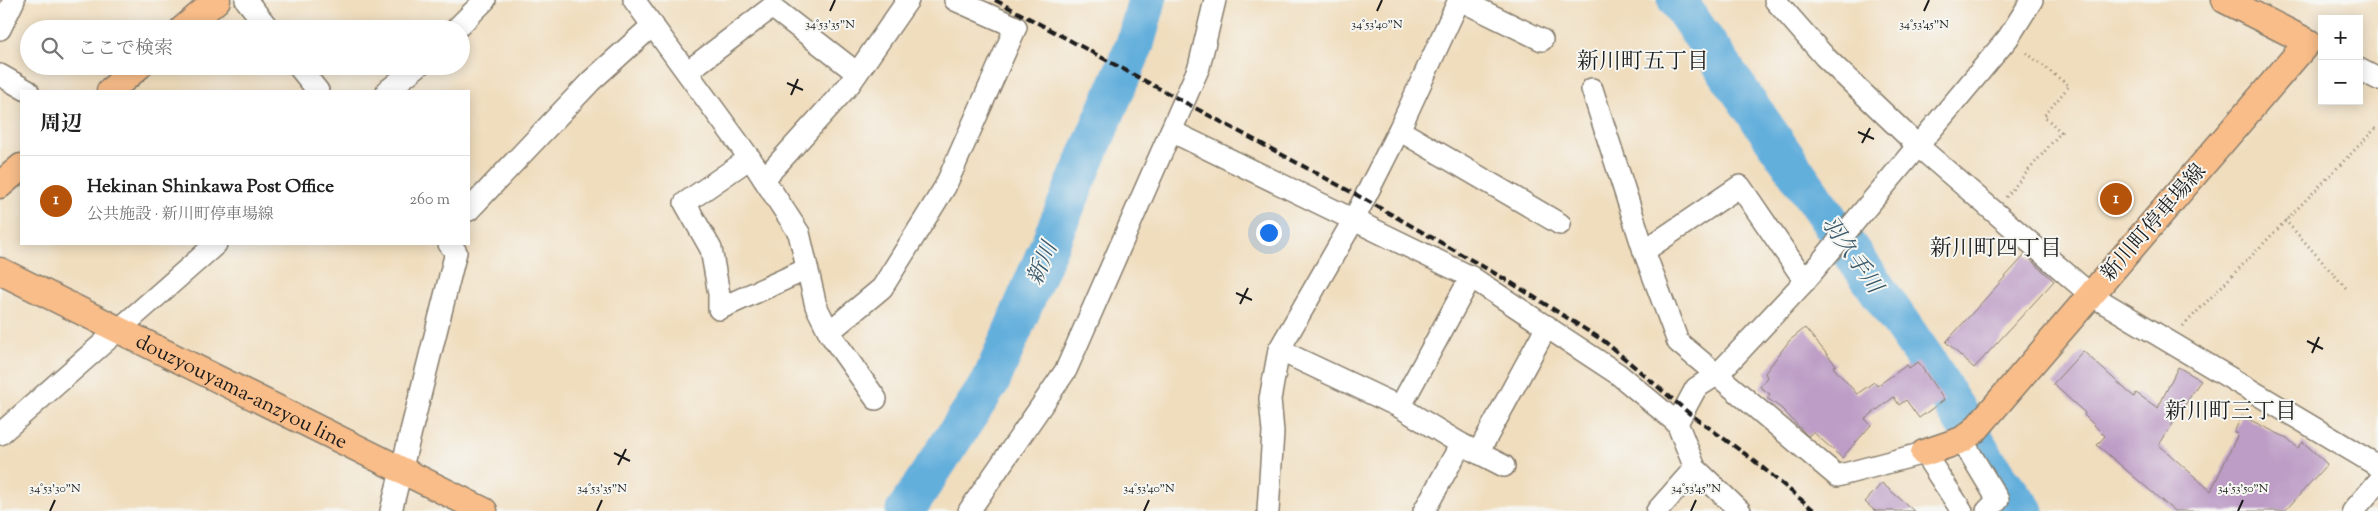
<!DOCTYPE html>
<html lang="ja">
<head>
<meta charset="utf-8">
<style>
	:root { --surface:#fff; --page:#f6f6f6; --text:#222; --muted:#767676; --line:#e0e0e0; --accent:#b45309 }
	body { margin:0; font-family:"Sorts Mill Goudy","Noto Serif JP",serif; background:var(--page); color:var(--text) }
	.controls { position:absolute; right:15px; top:15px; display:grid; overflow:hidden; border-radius:0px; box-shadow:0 2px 12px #0003 }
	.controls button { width:45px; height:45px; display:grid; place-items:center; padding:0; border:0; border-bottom:1px solid var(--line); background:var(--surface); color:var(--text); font:25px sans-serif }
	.you { position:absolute; left:1268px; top:232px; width:18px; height:18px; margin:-12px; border:4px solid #fff; border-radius:50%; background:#1a73e8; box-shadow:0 0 0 8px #1a73e833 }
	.badge { display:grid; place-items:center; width:32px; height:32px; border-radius:50%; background:var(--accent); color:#fff; font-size:16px; font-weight:700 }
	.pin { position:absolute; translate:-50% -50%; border:2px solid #fff; box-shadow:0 1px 5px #0006 }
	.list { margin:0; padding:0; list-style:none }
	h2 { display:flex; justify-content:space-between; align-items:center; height:65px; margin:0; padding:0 20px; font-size:21px }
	h2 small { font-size:16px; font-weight:400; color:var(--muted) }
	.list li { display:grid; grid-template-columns:32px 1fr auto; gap:15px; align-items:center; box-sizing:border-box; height:90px; padding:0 20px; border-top:1px solid var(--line) }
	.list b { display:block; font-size:19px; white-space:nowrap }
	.list p { margin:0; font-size:16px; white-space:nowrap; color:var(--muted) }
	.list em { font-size:16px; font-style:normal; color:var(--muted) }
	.icon { flex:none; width:28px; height:28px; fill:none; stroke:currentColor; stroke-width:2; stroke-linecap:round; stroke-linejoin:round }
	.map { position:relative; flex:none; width:2378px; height:511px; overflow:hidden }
	.search { position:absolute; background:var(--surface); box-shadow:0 2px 12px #0003; left:20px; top:20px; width:450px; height:55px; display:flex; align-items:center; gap:12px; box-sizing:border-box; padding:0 18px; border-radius:28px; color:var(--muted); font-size:19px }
	.panel { position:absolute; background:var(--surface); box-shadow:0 2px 12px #0003; left:20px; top:90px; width:450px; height:155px; border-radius:0px }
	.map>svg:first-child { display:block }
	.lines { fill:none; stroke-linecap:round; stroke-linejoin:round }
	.river { stroke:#63afdc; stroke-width:39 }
	.building { fill:#bd9dc6 }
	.minor-casing { stroke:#867c6c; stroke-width:24 }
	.major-casing { stroke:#867c6c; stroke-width:29 }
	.path { stroke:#867c6c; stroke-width:3; stroke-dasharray:1 4; stroke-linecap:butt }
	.minor { stroke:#fff; stroke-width:21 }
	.major { stroke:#f8bd89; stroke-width:26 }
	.rail { stroke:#1c1c1c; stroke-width:4; stroke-dasharray:8 4; stroke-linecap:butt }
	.ticks { fill:none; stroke:#1c1c1c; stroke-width:2 }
	.labels { text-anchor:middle; stroke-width:4; stroke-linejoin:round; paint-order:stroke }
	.street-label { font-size:21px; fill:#1c1c1c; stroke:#f6f6f2 }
	.neighbourhood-label { font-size:22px; fill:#1c1c1c; stroke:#f6f6f2 }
	.water-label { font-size:22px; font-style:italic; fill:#385769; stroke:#f6f6f2 }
	.ticks-label { font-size:12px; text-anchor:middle; fill:#1c1c1c; stroke:#f6f6f2; stroke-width:4; stroke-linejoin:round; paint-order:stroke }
</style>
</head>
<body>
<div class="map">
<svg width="2378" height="511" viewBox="0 0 2378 511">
	<rect width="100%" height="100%" fill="#f6f6f2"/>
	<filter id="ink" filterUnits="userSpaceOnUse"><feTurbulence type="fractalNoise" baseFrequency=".02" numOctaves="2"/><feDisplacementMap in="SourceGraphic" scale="10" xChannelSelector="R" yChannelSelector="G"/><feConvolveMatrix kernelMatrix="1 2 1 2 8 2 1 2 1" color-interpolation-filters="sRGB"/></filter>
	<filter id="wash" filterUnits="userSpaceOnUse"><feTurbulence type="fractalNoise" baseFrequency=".0096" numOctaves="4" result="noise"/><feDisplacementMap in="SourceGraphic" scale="20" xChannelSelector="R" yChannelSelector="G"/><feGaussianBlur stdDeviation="1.12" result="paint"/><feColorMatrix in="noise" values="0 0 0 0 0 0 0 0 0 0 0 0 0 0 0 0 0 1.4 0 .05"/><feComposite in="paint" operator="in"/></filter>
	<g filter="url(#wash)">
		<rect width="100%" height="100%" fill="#f0ddbd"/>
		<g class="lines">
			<g class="river">
				<path d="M1677,0L1927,361L1991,468L2024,511"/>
				<path d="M905,511L991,381L1135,44L1147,0"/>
			</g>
		</g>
		<g id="blocks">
			<g class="building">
				<path d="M2025,255L2054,281L1974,368L1946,342Z"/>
				<path d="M1805,328L1836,365L1833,367L1857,394L1874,382L1877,386L1907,365L1909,368L1918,362L1944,400L1919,418L1906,400L1899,405L1894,397L1865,419L1871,425L1842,458L1813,432L1808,436L1802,430L1782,409L1767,398L1770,394L1760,387L1767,377L1765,373L1789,341Z"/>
				<path d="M2083,351L2134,397L2136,393L2158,408L2178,367L2201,380L2159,445L2211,491L2238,434L2234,432L2242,416L2287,438L2298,448L2303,442L2327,464L2285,511H2174L2097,445L2105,436L2084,415L2085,413L2053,384Z"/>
				<path d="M1882,483L1914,511H1875L1865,502Z"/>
			</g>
		</g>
	</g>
	<g filter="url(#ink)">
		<use href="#blocks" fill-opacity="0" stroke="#867c6c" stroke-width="1"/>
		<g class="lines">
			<g class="minor-casing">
				<g id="minor">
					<path d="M246,0L269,29"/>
					<path d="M634,0L756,167L799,233L816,306L830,334L876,399"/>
					<path d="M1460,0L1542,40"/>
					<path d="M1775,0L1825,57L1918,146L2091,295L2378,466"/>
					<path d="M0,29L14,0"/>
					<path d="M456,29L485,0"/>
					<path d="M298,66L318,91"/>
					<path d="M2359,69L2378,79"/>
					<path d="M687,72L772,7L857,73"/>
					<path d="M0,75L28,91"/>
					<path d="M1592,89L1644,251L1678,342L1837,476L1924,453L1962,511"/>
					<path d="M387,91L418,66"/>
					<path d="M1399,130L1560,224"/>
					<path d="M1171,131L1471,277L1618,374L1677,423"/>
					<path d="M750,158L685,203L711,249L719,294V309L807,269"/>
					<path d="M764,179L849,85L908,0"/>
					<path d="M469,210L591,81L653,25"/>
					<path d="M1644,251L1740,186L1805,281"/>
					<path d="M829,332L882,288L945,187L1016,27L955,0"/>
					<path d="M1279,350L1400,407L1461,444L1504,466"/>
					<path d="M1400,407L1471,277"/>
					<path d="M0,434L216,244"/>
					<path d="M1962,440L1998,500L1987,511"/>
					<path d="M1478,453L1547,326"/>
					<path d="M391,511L456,252L449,244"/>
					<path d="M969,511L1066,370L1199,67L1215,0"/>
					<path d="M1268,511L1273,432L1270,399L1279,350L1353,221L1399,130L1459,0"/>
					<path d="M1424,511L1461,444"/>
					<path d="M1657,511L1695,468"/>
					<path d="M1740,511L1695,468L1677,423L1696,388L1718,374L1805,281L2008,38L2032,0"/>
					<path d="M2353,511L2378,482"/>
				</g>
			</g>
			<g class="major-casing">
				<g id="major">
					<path d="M183,29L217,0"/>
					<path d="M110,91L139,66"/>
					<path d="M0,185L21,167"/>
					<path id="s1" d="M0,271L484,511"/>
					<path d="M1924,453L1962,440L1975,430L2308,42L2225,0"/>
				</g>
			</g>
			<g class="path">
				<path d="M2006,197L2061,132L2044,116L2069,86L2024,51"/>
				<path d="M2285,220L2346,288"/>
				<path d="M2183,326L2378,126"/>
			</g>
			<use href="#minor" class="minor"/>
			<use href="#major" class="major"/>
			<path class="rail" d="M995,0L1366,200L1510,282L1604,341L1690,414L1752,459L1815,511"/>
		</g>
	</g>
	<path class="ticks" d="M830,11L835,0M1377,11L1382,0M1924,11L1929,0M787,83L803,90M791,95L798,79M1858,132L1874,139M1862,143L1870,128M1236,293L1252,300M1240,304L1248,288M2307,341L2323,349M2312,353L2319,337M614,453L630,461M618,465L626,449M50,511L55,500M597,511L602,500M1144,511L1149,500M1691,511L1696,500M2238,511L2243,500"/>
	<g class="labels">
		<g class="street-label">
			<text transform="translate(2153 222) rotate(-49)" y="7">新川町停車場線</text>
			<text dy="7" stroke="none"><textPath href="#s1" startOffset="270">douzyouyama-anzyou line</textPath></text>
		</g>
		<g class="neighbourhood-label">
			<text x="1643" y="68">新川町五丁目</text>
			<text x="1996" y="255">新川町四丁目</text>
			<text x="2231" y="418">新川町三丁目</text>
		</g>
		<g class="water-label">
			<text transform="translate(1853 254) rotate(55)" y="8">羽久手川</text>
			<text transform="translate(1041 263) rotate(-67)" y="8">新川</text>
		</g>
	</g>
	<g class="ticks-label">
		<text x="830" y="28">34°53'35"N</text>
		<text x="1377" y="28">34°53'40"N</text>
		<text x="1924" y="28">34°53'45"N</text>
		<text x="55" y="492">34°53'30"N</text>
		<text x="602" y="492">34°53'35"N</text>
		<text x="1149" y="492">34°53'40"N</text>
		<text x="1696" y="492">34°53'45"N</text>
		<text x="2243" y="492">34°53'50"N</text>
	</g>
</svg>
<div class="controls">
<button>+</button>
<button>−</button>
</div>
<div class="you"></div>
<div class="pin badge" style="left:2116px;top:199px">1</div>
<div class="search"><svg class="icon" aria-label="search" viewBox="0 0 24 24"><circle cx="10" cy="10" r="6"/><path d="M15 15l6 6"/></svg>ここで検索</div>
<section class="panel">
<h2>周辺<small></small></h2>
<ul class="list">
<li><span class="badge">1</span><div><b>Hekinan Shinkawa Post Office</b><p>公共施設 · 新川町停車場線</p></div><em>260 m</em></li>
</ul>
</section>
</div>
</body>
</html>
